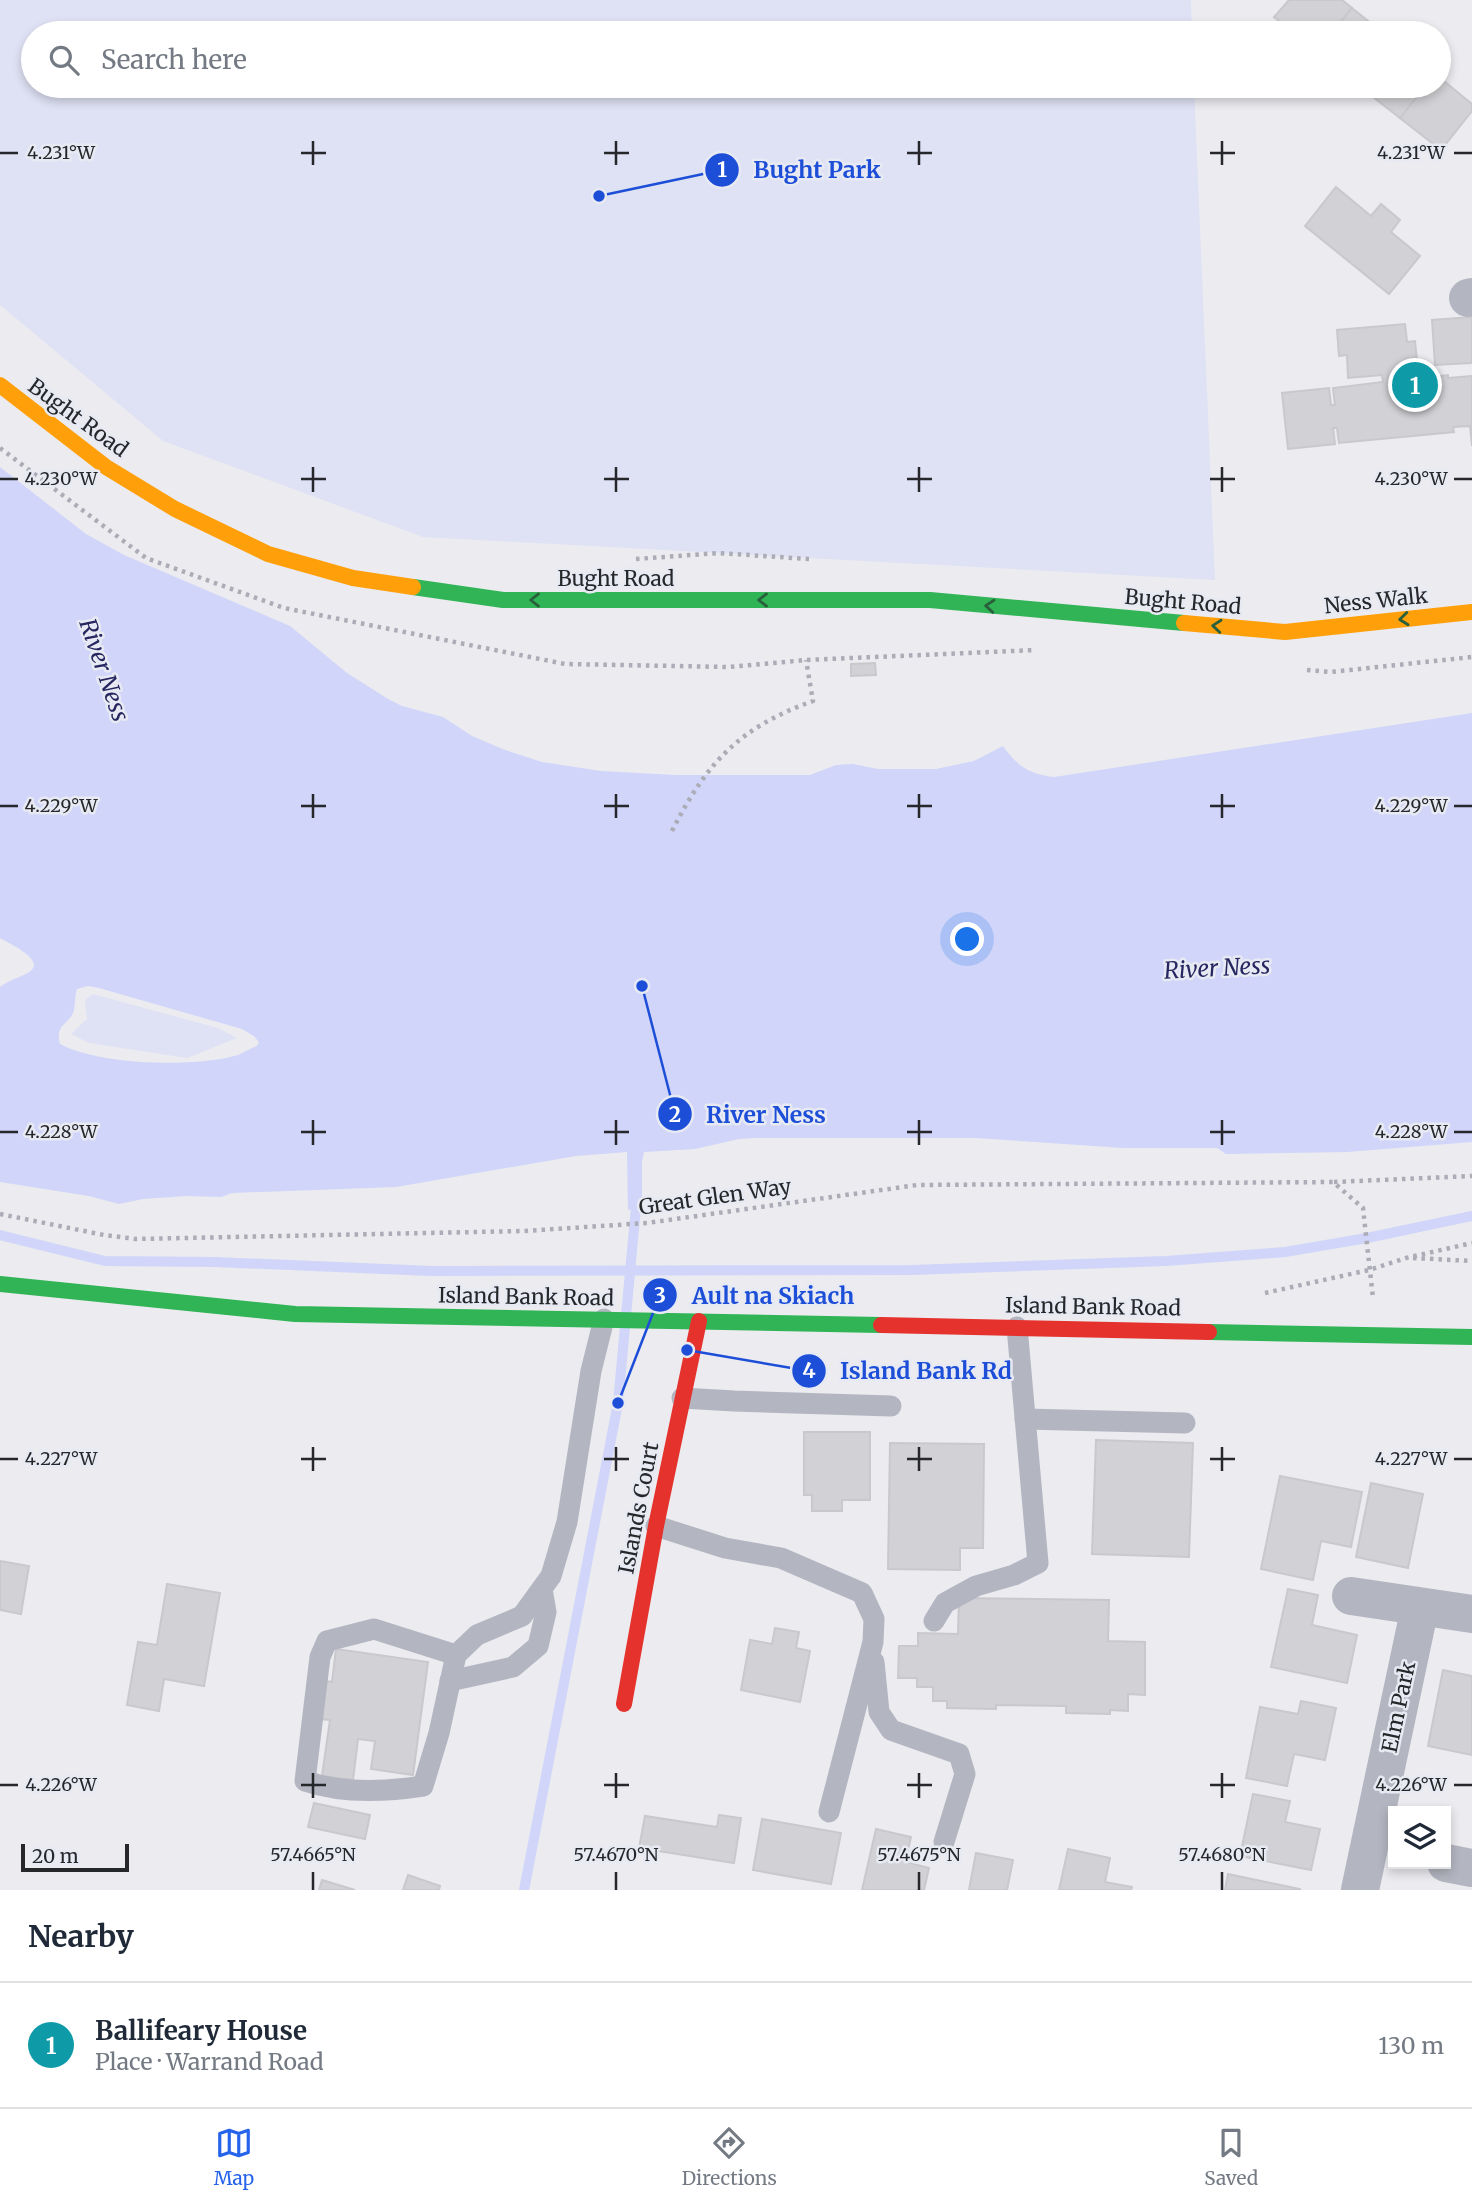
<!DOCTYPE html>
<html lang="en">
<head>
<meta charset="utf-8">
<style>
	:root { --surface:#fff; --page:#f6f6f7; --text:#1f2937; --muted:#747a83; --line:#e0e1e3; --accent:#2563eb }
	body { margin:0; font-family:Merriweather,serif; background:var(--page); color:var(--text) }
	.controls { position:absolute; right:21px; bottom:21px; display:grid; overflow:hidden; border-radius:0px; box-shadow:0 4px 10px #0003 }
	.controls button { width:63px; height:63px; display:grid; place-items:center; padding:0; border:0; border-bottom:2px solid var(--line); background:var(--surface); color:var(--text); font:35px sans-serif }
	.scale { position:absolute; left:21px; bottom:18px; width:108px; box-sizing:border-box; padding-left:7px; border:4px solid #26272a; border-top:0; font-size:19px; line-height:24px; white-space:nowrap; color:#26272a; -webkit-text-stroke:5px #e8eaf3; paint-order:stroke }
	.you { position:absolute; left:968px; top:940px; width:24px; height:24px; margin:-18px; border:5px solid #fff; border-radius:50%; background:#1a73e8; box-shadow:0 0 0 10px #1a73e833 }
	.badge { display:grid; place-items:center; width:46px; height:46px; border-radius:50%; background:var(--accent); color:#fff; font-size:23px; font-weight:700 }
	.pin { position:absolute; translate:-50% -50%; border:4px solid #fff; box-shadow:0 2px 7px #0006 }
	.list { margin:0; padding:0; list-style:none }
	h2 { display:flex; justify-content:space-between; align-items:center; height:91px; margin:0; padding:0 28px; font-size:30px }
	h2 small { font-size:23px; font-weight:400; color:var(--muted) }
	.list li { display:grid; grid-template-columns:46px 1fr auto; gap:21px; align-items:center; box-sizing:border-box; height:126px; padding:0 28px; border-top:2px solid var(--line) }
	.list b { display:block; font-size:26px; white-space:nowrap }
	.list p { margin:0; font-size:23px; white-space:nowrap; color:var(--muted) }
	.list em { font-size:23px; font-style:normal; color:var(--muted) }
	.icon { flex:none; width:38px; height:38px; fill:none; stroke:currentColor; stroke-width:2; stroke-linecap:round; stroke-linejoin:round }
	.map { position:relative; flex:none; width:1472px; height:1890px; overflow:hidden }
	.search { position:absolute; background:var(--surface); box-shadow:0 4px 10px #0003; left:21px; right:21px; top:21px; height:77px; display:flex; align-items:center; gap:18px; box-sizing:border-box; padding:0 24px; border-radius:38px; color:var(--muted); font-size:26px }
	.sheet { height:217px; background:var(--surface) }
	nav { display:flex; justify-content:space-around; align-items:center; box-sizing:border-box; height:98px; border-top:2px solid var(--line); background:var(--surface); font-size:19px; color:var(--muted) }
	nav a { display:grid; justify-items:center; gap:4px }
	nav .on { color:var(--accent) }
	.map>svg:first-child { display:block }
	.green { fill:#dfe2f4 }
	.water { fill:#d0d5f9; fill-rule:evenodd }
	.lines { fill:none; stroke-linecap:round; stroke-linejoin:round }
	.stream { stroke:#d0d5f9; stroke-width:10 }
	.building { fill:#d2d2d6; stroke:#c9c9cd; stroke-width:2 }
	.path { stroke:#abacb5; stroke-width:4.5; stroke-dasharray:3.5 5; stroke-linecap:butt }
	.lane { stroke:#b3b5c0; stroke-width:21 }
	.street { stroke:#b3b5c0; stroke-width:38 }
	.fast { stroke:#30b455; stroke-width:16 }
	.slow { stroke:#ff9f0a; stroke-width:16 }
	.jam { stroke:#e5322d; stroke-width:16 }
	.oneway { stroke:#2a5f3b }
	.ticks { fill:none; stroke:#26272a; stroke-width:2.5 }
	.labels { text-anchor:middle; stroke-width:5; stroke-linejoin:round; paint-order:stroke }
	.street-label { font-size:21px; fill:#26272a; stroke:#e8eaf3 }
	.water-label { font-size:23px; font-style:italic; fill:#262760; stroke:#e8eaf3 }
	.ticks-label { font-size:18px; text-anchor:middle; fill:#26272a; stroke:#e8eaf3; stroke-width:5; stroke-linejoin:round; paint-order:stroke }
	.leader { fill:none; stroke:#1d4ed8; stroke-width:2.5 }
	.callout-dot { fill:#1d4ed8; stroke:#e8eaf3; stroke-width:2.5 }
	.mark-label { font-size:21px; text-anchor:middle; font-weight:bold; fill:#fff }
	.callout-label { font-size:23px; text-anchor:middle; font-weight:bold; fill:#1d4ed8; stroke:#e8eaf3; stroke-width:5; stroke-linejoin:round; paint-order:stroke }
</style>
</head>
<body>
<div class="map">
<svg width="1472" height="1890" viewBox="0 0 1472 1890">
	<rect width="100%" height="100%" fill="#ebebf0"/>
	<g class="green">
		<path d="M0,0H1191L1192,33H33V86H1194L1215,580L423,537L163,441L0,305Z"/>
		<path d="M93,994L218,1028L237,1038L187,1058L89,1043L71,1034L87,1019L85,1000Z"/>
	</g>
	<path class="water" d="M0,467L86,534L124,555L290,626L347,673L388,699L402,706L443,717L472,736L505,750L542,762L601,771L675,775H810L836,765L853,764L878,769H936L974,761L1003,746C1018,767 1029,774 1054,777L1472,713V1142L1347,1152L1226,1154L1217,1148H1124L976,1138H755L739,1139L695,1149L644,1152L642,1162V1207L628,1210L627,1152L576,1156L396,1187L232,1193L221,1197L187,1196L143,1199L119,1204L89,1196L0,1182V987C8,981 17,978 26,974C51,962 10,944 0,938ZM88,986L99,988L242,1029L254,1036L259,1042L257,1046C251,1048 244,1053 238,1055C195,1068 99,1065 60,1044C55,1024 67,1026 73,1013C76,1005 74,997 77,989Z"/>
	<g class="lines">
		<g class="stream">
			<path d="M0,1235L105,1261L216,1262L432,1271L912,1270L1166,1261L1285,1252L1367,1238L1472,1216"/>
			<path d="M524,1890L618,1403L637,1196"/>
		</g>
	</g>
	<g class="building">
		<path d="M1289,0H1342L1352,8L1332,33H1294L1274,17Z"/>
		<path d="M1352,8L1383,33H1332Z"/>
		<path d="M1439,77L1472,104V111L1441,150L1400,118L1425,86H1439Z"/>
		<path d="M1359,86H1425L1400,118Z"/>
		<path d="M1336,187L1371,216L1381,204L1400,220L1391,232L1420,256L1389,294L1305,226Z"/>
		<path d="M1472,317V363L1435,365L1432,320Z"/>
		<path d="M1405,324L1407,342L1415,341L1418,371L1396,373L1397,381L1448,375V378L1472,376V446L1470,426L1453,427L1454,432L1339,443L1337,428H1333L1335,444L1288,449L1282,393L1329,388L1331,405H1335L1333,388L1383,382L1382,375L1348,378L1347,355L1339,356L1337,330Z"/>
		<path d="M875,663L876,675L851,676V664Z"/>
		<path d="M804,1432H870V1500H842V1511H812V1495H804Z"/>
		<path d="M1096,1440L1193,1443L1189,1557L1092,1554Z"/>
		<path d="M890,1443L984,1444L983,1548H960V1570L888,1569Z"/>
		<path d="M1280,1476L1362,1492L1351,1547L1321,1541L1313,1580L1261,1569Z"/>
		<path d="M1371,1483L1423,1494L1408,1568L1356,1557Z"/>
		<path d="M0,1561L29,1566L21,1614L0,1610Z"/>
		<path d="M167,1584L220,1593L204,1686L164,1679L159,1711L127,1705L138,1642L157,1645Z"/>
		<path d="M1288,1589L1318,1595L1312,1625L1357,1635L1347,1683L1271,1667Z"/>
		<path d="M959,1598L1109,1600L1108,1641L1145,1642V1695L1128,1694V1711L1110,1710V1714L1066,1713V1706L996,1705V1709L947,1708V1701H933V1687H917V1678H898L899,1646H918V1633L958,1634Z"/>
		<path d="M775,1628L799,1632L796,1648L810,1651L800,1702L741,1690L750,1640L772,1644Z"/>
		<path d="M336,1649L428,1662L413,1775L371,1769L375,1741L358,1739L353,1780L322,1776L330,1720L320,1719L325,1681L332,1682Z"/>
		<path d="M1443,1670L1472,1676V1755L1428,1746Z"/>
		<path d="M1301,1701L1336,1708L1325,1760L1294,1754L1287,1786L1246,1778L1260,1707L1298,1714Z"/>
		<path d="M1253,1794L1290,1801L1285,1822L1320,1829L1311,1870L1240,1856Z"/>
		<path d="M314,1803L370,1815L365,1839L308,1827Z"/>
		<path d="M719,1815L741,1818L734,1863L639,1848L645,1816L717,1827Z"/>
		<path d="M762,1819L841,1833L831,1884L753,1870Z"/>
		<path d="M876,1829L911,1837L905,1862L929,1868L924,1890H862Z"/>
		<path d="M1068,1849L1110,1858L1105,1882L1132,1887L1131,1890H1059Z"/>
		<path d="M976,1853L1013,1860L1007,1890H969Z"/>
		<path d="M1228,1874L1300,1889V1890H1225Z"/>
		<path d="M408,1875L440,1886L439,1890H403Z"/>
		<path d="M322,1880L355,1890H319Z"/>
	</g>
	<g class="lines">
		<g class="path">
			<path d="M0,448L146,558L284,608L565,664L729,667L806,660L1036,650"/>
			<path d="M636,559L718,553L809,559"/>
			<path d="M1307,670L1331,672L1472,657"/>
			<path d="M672,831C707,762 740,727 813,701L806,660"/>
			<path d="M1334,1182L1472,1176"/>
			<path d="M0,1214L104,1235L136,1239L524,1231L647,1223L917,1185L1333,1182L1363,1208L1373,1298"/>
			<path d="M1413,1258L1472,1261"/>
			<path d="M1265,1293L1369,1270L1406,1258L1472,1243"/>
		</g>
		<g class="lane">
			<path d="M682,1398L734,1401L891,1406"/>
			<path d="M1025,1419L1185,1423"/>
			<path d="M656,1526L725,1548L781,1558L862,1593L874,1619L873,1642L829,1812"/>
			<path d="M934,1621L945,1603L976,1586L1014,1575L1038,1563L1017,1327"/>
			<path d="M456,1655L374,1629L327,1641L320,1657L305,1781C343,1794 384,1792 423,1786L439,1733L456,1655L477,1635L522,1616L551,1576L567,1522L591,1371L604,1319"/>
			<path d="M874,1662L879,1712L891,1730L959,1754L965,1774L944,1842"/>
			<path d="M450,1681L513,1667L538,1646L546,1612L542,1589"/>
		</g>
		<g class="street">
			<path d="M1468,298L1472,297"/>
			<path d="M1351,1596L1472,1614"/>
			<path d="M1446,1863L1472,1868"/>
			<path d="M1360,1890L1420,1607"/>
		</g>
		<g class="fast">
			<path d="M413,587L503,600H930L1184,623"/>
			<path d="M0,1284L295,1314L881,1325"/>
			<path d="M1209,1332L1472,1337"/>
		</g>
		<g class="slow">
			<path d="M0,385L106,467L175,509L268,554L353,578L413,587"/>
			<path d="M1184,623L1285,632L1472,612"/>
		</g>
		<g class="jam">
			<path d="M881,1325L1209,1332"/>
			<path d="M624,1704L656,1526L699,1321"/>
		</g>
	</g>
	<defs><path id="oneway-chevron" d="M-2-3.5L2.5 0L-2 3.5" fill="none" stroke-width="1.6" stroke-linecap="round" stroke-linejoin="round" transform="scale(1.75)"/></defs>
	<g class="oneway">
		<use href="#oneway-chevron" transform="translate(535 600) rotate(180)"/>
		<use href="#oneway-chevron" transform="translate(763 600) rotate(180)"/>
		<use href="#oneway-chevron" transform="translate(990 606) rotate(-175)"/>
		<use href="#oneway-chevron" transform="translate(1404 619) rotate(174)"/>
		<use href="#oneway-chevron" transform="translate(1217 626) rotate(-175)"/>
	</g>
	<path class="ticks" d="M313,141V165M616,141V165M919,141V165M1222,141V165M0,153H18M301,153H326M604,153H629M907,153H932M1210,153H1235M1454,153H1472M313,467V492M616,467V492M919,467V492M1222,467V492M0,479H18M301,479H326M604,479H629M907,479H932M1210,479H1235M1454,479H1472M313,794V818M616,794V818M919,794V818M1222,794V818M0,806H18M301,806H326M604,806H629M907,806H932M1210,806H1235M1454,806H1472M313,1120V1145M616,1120V1145M919,1120V1145M1222,1120V1145M0,1132H18M301,1132H326M604,1132H629M907,1132H932M1210,1132H1235M1454,1132H1472M313,1447V1471M616,1447V1471M919,1447V1471M1222,1447V1471M0,1459H18M301,1459H326M604,1459H629M907,1459H932M1210,1459H1235M1454,1459H1472M313,1773V1798M616,1773V1798M919,1773V1798M1222,1773V1798M0,1785H18M301,1785H326M604,1785H629M907,1785H932M1210,1785H1235M1454,1785H1472M313,1872V1890M616,1872V1890M919,1872V1890M1222,1872V1890"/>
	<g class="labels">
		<g class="street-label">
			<text transform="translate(78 418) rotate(36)" y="7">Bught Road</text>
			<text x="616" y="586">Bught Road</text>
			<text transform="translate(1376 601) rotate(-6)" y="7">Ness Walk</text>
			<text transform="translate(1183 602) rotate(5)" y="7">Bught Road</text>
			<text transform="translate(715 1197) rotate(-8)" y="7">Great Glen Way</text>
			<text transform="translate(526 1297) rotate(1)" y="7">Island Bank Road</text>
			<text transform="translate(1093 1307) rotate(1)" y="7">Island Bank Road</text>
			<text transform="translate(639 1508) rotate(-79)" y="7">Islands Court</text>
			<text transform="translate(1399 1707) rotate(-78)" y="7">Elm Park</text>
		</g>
		<g class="water-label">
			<text transform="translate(104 670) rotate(71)" y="8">River Ness</text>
			<text transform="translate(1217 968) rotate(-3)" y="8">River Ness</text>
		</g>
	</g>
	<g class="ticks-label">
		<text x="1411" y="159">4.231°W</text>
		<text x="61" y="159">4.231°W</text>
		<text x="1411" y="485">4.230°W</text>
		<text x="61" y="485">4.230°W</text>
		<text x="1411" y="812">4.229°W</text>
		<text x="61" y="812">4.229°W</text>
		<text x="1411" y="1138">4.228°W</text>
		<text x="61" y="1138">4.228°W</text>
		<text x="61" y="1465">4.227°W</text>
		<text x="1411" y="1465">4.227°W</text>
		<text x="61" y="1791">4.226°W</text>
		<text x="1411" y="1791">4.226°W</text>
		<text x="313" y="1861">57.4665°N</text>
		<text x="616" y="1861">57.4670°N</text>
		<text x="919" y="1861">57.4675°N</text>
		<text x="1222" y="1861">57.4680°N</text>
	</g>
	<path class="leader" d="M599 196L722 170M642 986L675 1114M618 1403L660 1295M687 1350L809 1371"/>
	<g class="callout-dot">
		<circle cx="599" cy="196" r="7"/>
		<circle cx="642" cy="986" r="7"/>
		<circle cx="618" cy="1403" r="7"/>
		<circle cx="687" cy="1350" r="7"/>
		<circle cx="722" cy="170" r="18"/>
		<circle cx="675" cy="1114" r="18"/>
		<circle cx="660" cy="1295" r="18"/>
		<circle cx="809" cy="1371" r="18"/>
	</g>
	<g class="mark-label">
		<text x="722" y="177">1</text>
		<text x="675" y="1122">2</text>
		<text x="660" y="1303">3</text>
		<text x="809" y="1378">4</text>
	</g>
	<g class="callout-label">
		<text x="817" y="178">Bught Park</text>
		<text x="766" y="1123">River Ness</text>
		<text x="773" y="1304">Ault na Skiach</text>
		<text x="926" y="1379">Island Bank Rd</text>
	</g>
</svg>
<div class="controls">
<button><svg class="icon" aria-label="layers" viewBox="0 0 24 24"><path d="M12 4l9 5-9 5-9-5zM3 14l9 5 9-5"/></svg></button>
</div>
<div class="scale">20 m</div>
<div class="you"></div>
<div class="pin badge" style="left:1415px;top:385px;background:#0f9aa8">1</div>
<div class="search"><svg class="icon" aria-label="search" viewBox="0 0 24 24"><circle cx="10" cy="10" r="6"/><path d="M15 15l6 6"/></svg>Search here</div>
</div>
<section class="sheet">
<h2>Nearby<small></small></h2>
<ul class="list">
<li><span class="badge" style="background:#0f9aa8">1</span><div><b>Ballifeary House</b><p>Place · Warrand Road</p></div><em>130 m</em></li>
</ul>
</section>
<nav>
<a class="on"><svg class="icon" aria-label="map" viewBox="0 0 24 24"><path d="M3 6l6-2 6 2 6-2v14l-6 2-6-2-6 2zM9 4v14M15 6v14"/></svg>Map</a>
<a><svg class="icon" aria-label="directions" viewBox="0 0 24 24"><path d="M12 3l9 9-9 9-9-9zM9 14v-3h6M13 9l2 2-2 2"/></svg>Directions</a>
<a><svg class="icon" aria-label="saved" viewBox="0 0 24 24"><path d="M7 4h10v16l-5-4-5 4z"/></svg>Saved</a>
</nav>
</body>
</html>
